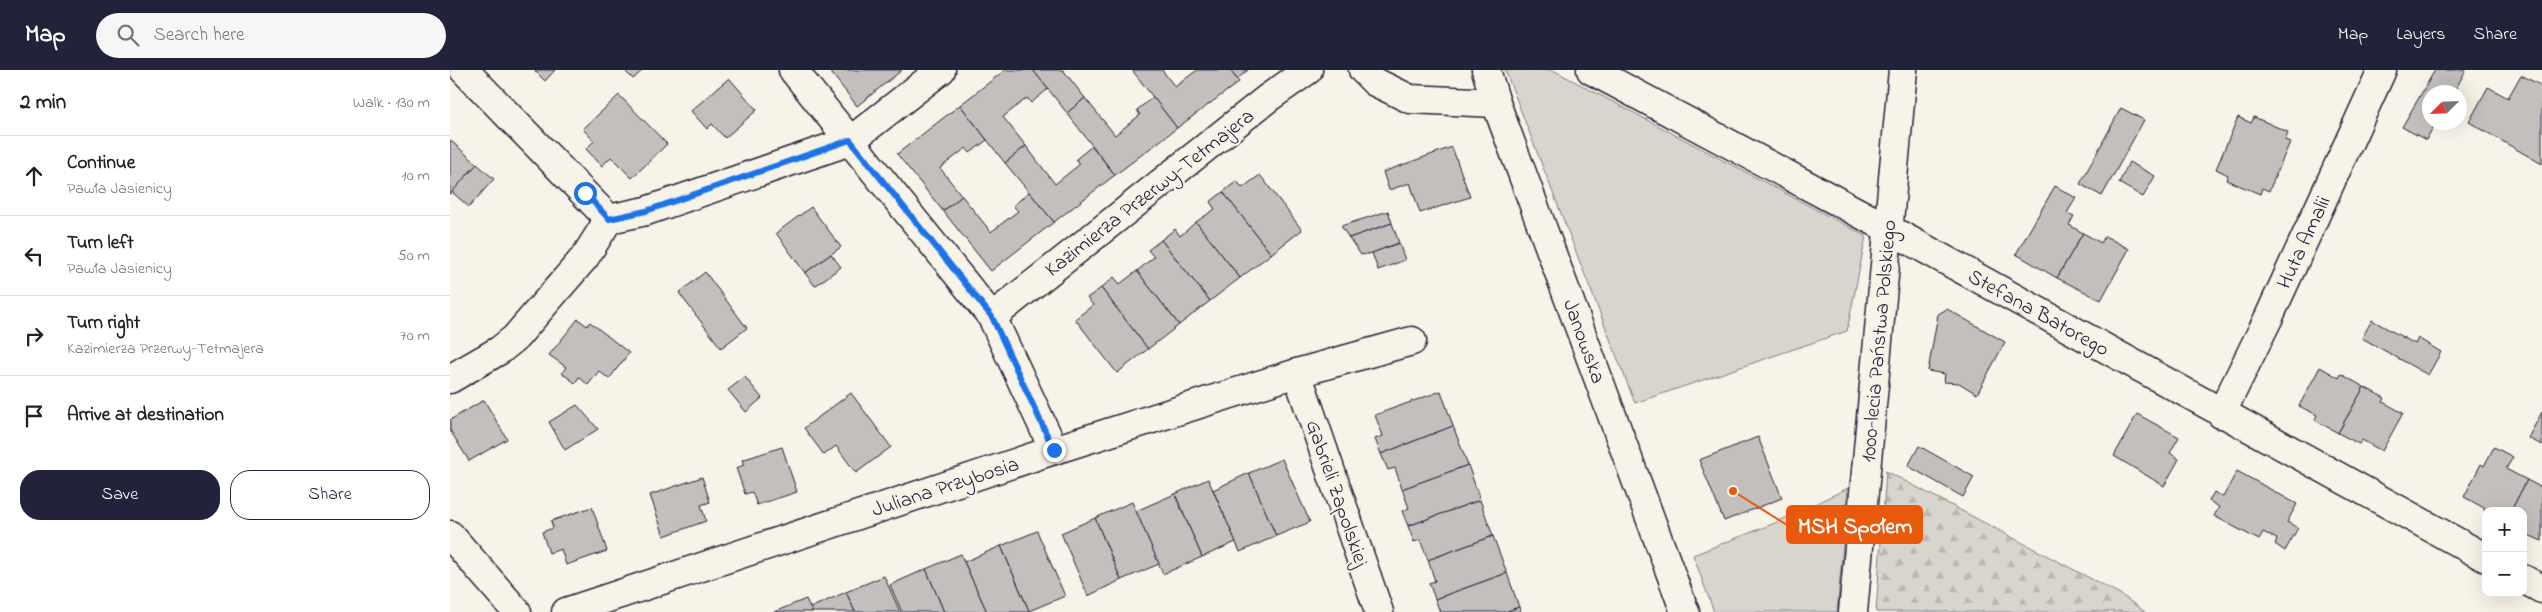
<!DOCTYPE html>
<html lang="en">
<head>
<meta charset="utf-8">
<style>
	:root { --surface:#fff; --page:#f6f6f6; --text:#222; --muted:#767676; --line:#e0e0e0; --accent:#22223b }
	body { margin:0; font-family:"Indie Flower",sans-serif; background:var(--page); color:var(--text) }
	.controls { position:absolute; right:15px; bottom:15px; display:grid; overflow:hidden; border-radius:10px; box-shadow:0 5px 20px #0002 }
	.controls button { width:45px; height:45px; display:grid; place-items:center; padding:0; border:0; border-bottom:1px solid var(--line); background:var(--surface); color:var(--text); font:25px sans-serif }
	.compass { position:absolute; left:1972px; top:15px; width:45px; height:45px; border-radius:50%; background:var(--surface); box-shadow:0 5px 20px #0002; rotate:246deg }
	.stop { position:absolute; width:15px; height:15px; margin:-11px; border:4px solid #1a73e8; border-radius:50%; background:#fff }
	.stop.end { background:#1a73e8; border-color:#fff; box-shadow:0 1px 5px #0008 }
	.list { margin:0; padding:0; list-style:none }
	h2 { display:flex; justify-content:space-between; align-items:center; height:65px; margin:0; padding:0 20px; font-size:21px }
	h2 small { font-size:16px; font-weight:400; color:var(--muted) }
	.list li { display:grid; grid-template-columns:32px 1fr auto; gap:15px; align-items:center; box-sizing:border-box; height:80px; padding:0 20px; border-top:1px solid var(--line) }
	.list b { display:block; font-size:19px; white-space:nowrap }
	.list p { margin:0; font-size:16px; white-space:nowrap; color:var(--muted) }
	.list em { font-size:16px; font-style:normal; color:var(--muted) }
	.actions { display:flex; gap:10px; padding:15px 20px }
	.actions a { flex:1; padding:11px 0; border:1px solid var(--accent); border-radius:20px; text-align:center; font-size:18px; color:var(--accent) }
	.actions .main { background:var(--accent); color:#fff }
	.icon { flex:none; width:28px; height:28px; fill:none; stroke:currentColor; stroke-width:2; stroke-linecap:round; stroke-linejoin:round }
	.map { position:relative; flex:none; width:2092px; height:542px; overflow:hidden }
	header { display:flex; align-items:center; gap:30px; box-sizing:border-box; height:70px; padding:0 25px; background:var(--accent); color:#fff }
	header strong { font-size:24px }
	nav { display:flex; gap:28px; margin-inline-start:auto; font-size:18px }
	.search { width:350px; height:45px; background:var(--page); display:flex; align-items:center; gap:12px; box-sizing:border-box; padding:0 18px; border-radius:28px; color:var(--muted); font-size:19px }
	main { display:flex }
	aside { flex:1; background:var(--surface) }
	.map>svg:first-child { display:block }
	.grass { fill:#d8d5cf; stroke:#7d7c85 }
	.forest { fill:url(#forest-firs); stroke:#7d7c85 }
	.building { fill:#c2bfbd; stroke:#22223b }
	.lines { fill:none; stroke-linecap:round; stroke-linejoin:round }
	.street-casing { stroke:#22223b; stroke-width:31 }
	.secondary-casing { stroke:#22223b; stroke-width:31 }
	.street { stroke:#f7f3e8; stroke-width:28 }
	.secondary { stroke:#f7f3e8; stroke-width:28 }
	.route { stroke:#1a73e8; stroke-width:6 }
	.labels { text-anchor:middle; stroke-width:4.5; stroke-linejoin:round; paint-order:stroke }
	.street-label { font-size:21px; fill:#22223b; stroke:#f7f3e8 }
	.leader { fill:none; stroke:#e8590c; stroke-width:2 }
	.callout-dot { fill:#e8590c; stroke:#f7f3e8; stroke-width:2 }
	.callout { fill:#e8590c; stroke:#e8590c; stroke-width:2 }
	.callout-label { font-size:22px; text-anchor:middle; font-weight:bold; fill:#fff }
</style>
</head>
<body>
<header>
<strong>Map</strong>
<div class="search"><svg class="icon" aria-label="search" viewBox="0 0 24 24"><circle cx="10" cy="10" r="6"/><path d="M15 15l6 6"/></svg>Search here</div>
<nav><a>Map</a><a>Layers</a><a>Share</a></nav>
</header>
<main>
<aside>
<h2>2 min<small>Walk · 130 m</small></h2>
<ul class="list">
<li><svg class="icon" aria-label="ahead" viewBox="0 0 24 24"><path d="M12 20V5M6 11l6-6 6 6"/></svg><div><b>Continue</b><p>Pawła Jasienicy</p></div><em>10 m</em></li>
<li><svg class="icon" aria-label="left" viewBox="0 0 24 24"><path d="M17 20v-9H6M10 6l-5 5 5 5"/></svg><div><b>Turn left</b><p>Pawła Jasienicy</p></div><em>50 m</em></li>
<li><svg class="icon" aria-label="right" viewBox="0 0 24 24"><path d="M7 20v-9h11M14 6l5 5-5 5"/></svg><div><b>Turn right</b><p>Kazimierza Przerwy-Tetmajera</p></div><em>70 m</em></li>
<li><svg class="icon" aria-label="arrive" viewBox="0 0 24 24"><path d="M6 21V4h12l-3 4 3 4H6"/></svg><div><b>Arrive at destination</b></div></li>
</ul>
<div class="actions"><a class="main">Save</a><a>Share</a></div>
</aside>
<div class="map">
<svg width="2092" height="542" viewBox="0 0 2092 542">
	<defs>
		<pattern id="forest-firs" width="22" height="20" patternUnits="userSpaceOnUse" patternTransform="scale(1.25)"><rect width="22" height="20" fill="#d8d5cf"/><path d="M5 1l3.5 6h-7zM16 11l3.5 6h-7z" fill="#b9b7b3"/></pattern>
	</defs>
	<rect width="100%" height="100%" fill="#f7f3e8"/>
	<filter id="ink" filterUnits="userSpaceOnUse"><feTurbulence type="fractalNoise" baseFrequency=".02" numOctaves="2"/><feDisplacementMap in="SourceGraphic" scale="10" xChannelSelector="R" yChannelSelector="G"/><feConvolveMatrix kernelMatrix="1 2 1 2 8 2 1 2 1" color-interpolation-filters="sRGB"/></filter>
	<g filter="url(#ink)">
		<g class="grass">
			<path d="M1055,0H1103L1416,166L1397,261L1185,333Z"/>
			<path d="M1398,418L1387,542H1264L1243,485L1325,453Z"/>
		</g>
		<path class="forest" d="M1436,401L1670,524L1695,542H1426Z"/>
		<g class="building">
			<path d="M84,0H105L95,11Z"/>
			<path d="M174,0H193L183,9Z"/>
			<path d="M379,0H452L407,36Z"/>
			<path d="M555,0H583L598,19L581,33L577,28L553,47L576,76L555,93L510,35Z"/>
			<path d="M583,0H613L635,28L617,43Z"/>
			<path d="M682,0H712L725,17L747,0H780L789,12L727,58Z"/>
			<path d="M780,0H798L787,9Z"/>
			<path d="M1985,0H2016L2004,22H1980V52H1986L1976,70L1952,57Z"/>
			<path d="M2071,5L2092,16V94L2019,52L2038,17L2058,28Z"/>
			<path d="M279,8L307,40L275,68L262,54L257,59L241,41Z"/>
			<path d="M169,25L217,74L182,108L161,87L152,96L136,79L144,71L133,59Z"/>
			<path d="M703,27L727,58L665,105L617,43L635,28L665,65L690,45L687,40Z"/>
			<path d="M510,35L537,70L520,83L516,78L490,98L512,126L493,141L447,84Z"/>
			<path d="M1671,38L1694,50L1652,126L1630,114Z"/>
			<path d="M1788,47L1801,53L1804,47L1838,62L1835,70L1840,72L1819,121L1812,118L1810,124L1776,110L1778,105L1766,99Z"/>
			<path d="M0,70L27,94L0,125Z"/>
			<path d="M576,76L605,114L630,94L626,89L642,76L665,105L604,152L555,93Z"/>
			<path d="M1002,77L1020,127L970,143L960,113L939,120L933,102Z"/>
			<path d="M1679,92L1705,106L1693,127L1669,113Z"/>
			<path d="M27,94L44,109L19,137L2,122Z"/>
			<path d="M810,105L852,160L821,184L773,122L787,111L792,118Z"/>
			<path d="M1605,116L1626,128L1617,143L1624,146L1619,155L1633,163L1607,208L1566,184Z"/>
			<path d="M579,122L604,152L541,201L493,141L512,126L541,162L568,141L563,136Z"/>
			<path d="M773,122L821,184L790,208L746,152L765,139L760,132Z"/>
			<path d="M361,137L391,177L355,203L326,163Z"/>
			<path d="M938,141L942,153L899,168L891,156Z"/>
			<path d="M746,152L790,208L760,231L711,170L725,159L730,166Z"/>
			<path d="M942,153L949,173L922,183L911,185L899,168Z"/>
			<path d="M1633,163L1651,173L1655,166L1679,179L1651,230L1607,208Z"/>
			<path d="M711,170L760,231L729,255L687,201L704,187L698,180Z"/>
			<path d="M949,173L955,190L928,200L922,183Z"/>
			<path d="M381,184L391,197L365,216L355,203Z"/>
			<path d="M687,201L729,255L698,279L651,218L664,207L670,214Z"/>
			<path d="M255,202L297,258L271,278L229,223Z"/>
			<path d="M651,218L698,279L667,303L625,249L643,235L637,228Z"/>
			<path d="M1497,239L1555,272L1527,324L1509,313L1494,312L1495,304L1478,301L1488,244Z"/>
			<path d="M128,249L137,256L140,252L179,283L159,309L149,301L138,315L129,307L125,313L112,303L116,297L99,285Z"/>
			<path d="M1922,250L1965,274L1968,268L1991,282L1978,305L1912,268Z"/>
			<path d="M1870,297L1889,308L1891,304L1914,317L1888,363L1865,350L1867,345L1849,336Z"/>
			<path d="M295,307L312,328L296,342L278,320Z"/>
			<path d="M1914,317L1935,328L1933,332L1953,343L1932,381L1912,370L1909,374L1888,363Z"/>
			<path d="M991,321L1003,356L931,384L925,369L933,366L925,345Z"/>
			<path d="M401,323L441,377L406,403L386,376L374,385L354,358Z"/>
			<path d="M34,330L57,369L19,391L0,360V350Z"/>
			<path d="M127,335L148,359L115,380L99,352Z"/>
			<path d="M2092,342V375L2078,368Z"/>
			<path d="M1687,344L1729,367L1720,383L1729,389L1714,416L1664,386Z"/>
			<path d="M1003,356L1018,395L952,419L945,398L938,400L931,384Z"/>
			<path d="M1308,367L1332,428L1274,451L1249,390Z"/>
			<path d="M1469,376L1524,407L1513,427L1458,396Z"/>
			<path d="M332,377L347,422L307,435L302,422L295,424L286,398L294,395L292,390Z"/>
			<path d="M2044,377L2063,387L2056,399L2077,410L2061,441H2036V448L2034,438L2014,427L2031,394L2034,396Z"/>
			<path d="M832,389L860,452L826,466L799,403Z"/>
			<path d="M1018,395L1030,430L958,456L952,441L959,438L952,419Z"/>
			<path d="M1787,401L1847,434L1837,452L1848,458L1835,481L1825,474L1827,469L1813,462L1809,470L1764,446L1769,437L1759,431L1764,422L1773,427Z"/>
			<path d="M799,403L826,466L790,482L763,420Z"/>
			<path d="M252,407L260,432L251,435L256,451L214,466L200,425Z"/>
			<path d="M758,409L786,472L752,487L725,424Z"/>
			<path d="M2077,410L2092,418V471L2073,463V441H2061Z"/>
			<path d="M725,424L752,487L713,504L686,441Z"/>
			<path d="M1030,430L1043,466L978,490L970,470L964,472L958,456Z"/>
			<path d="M682,432L709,494L671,510L645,448Z"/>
			<path d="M142,437L157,481L116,495L111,479L99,483L92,462L103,458L101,451Z"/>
			<path d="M645,448L671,510L638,526L611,463Z"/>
			<path d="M587,461L615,526L579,541L551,476Z"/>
			<path d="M1043,466L1057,503L985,529L979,513L985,511L978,490Z"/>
			<path d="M551,476L579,541L577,542H537L514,492Z"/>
			<path d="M511,484L514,492L537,542H494L476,499Z"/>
			<path d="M476,499L494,542H452L440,515Z"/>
			<path d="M1057,503L1069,537L1055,542H990L985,529Z"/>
			<path d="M434,506L450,542H405L396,522Z"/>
			<path d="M396,522L405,542H362L360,538Z"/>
			<path d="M356,529L362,542H324Z"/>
			<path d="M1069,537L1071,542H1055Z"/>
		</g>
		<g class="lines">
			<g class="street-casing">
				<g id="street">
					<path d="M14,0L159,149L196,141L400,71L491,0"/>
					<path d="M343,0L542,247L604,380"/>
					<path d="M913,0L925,12L960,29L1046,33"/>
					<path d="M1141,0L1439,159L2036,488"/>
					<path d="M542,247L818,28L858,0"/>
					<path d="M847,303L929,542"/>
					<path d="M0,309L50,280L65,268L135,187L159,149"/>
					<path d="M1771,344L1818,249L1932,0"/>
					<path d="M0,465L67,542"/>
					<path d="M2073,509L2092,519"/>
					<path d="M116,542L604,380L847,303L962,271"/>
					<path d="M1403,542L1453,0"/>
				</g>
			</g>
			<g class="secondary-casing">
				<path id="secondary" d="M1036,0L1046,33L1235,542"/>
			</g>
			<use href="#street" class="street"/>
			<use href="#secondary" class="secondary"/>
		</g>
	</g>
	<g class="lines" filter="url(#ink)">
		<path class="route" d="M135,123L159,149L196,141L400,70L542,247L604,380"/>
	</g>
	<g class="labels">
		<g class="street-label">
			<text transform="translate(699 122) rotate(-38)" y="7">Kazimierza Przerwy-Tetmajera</text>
			<text transform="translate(1853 172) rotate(-65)" y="7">Huta Amalii</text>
			<text transform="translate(1589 242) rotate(29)" y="7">Stefana Batorego</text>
			<text transform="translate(1135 271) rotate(70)" y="7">Janowska</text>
			<text transform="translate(1428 271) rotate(-85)" y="7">1000-lecia Państwa Polskiego</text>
			<text transform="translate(495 416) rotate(-18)" y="7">Juliana Przybosia</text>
			<text transform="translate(888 423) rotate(71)" y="7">Gabrieli Zapolskiej</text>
		</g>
	</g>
	<path class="leader" d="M1283 421L1337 455"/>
	<circle class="callout-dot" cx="1283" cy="421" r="5"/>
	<rect class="callout" x="1337" y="436" width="135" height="37" rx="5"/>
	<g class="callout-label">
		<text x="1405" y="463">MSH Społem</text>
	</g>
</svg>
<div class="controls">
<button>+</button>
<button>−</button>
</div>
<svg class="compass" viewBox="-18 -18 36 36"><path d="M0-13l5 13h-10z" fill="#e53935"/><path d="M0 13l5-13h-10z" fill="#767676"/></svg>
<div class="stop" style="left:135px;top:123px"></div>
<div class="stop end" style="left:604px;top:380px"></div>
</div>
</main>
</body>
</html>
